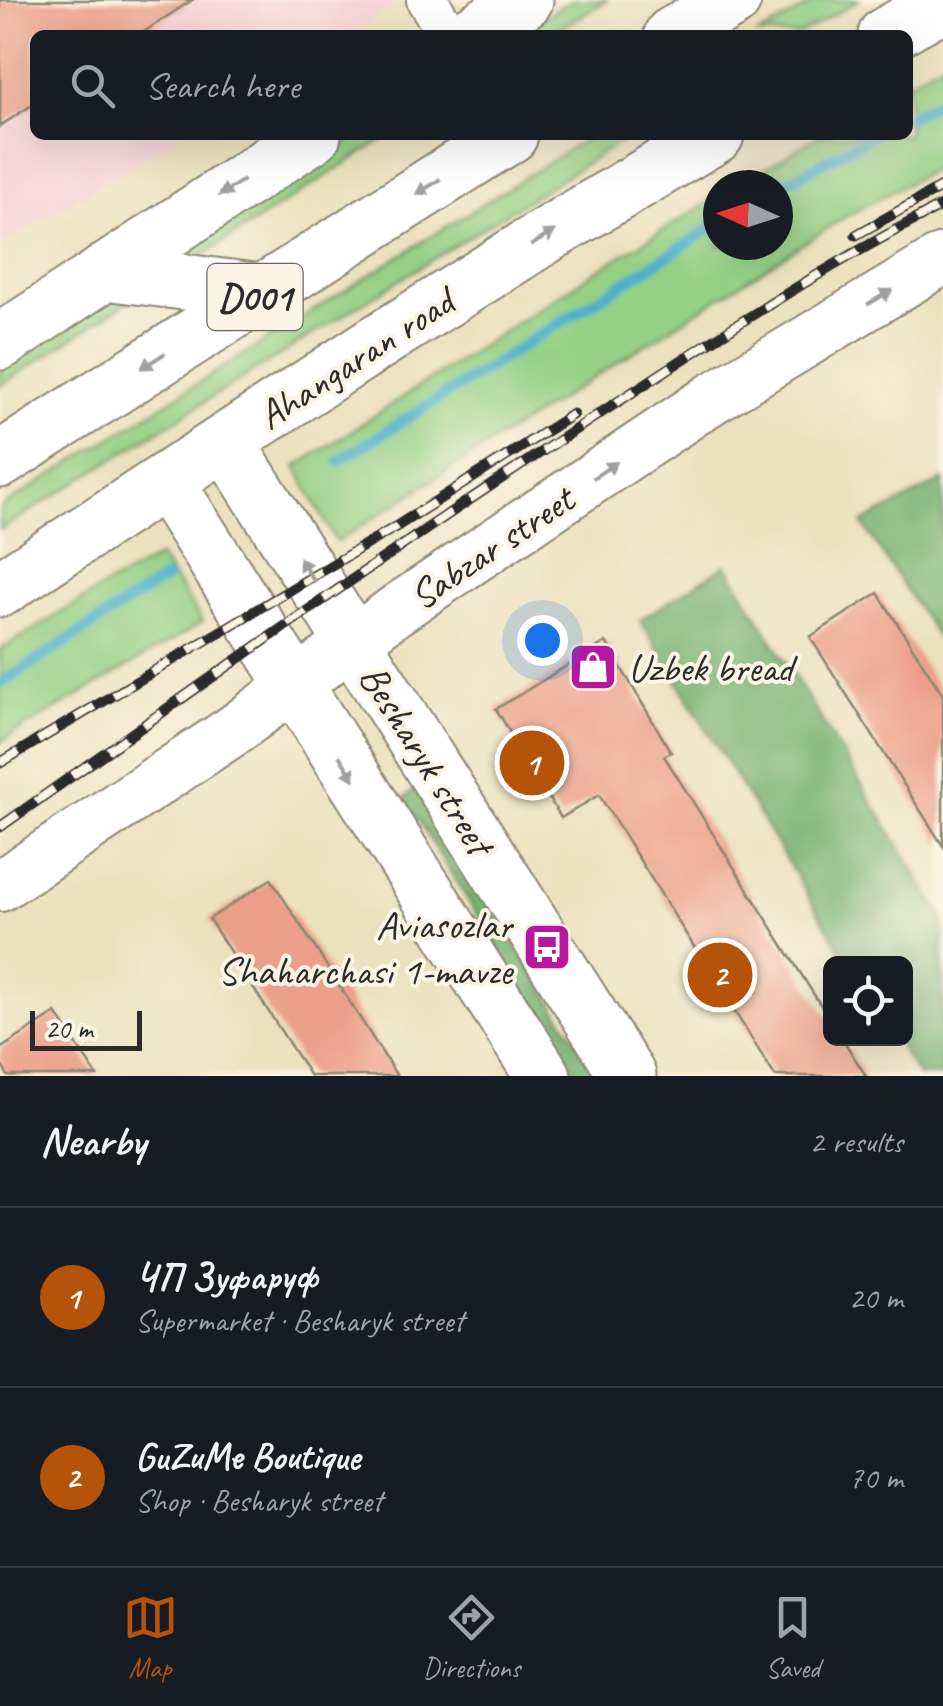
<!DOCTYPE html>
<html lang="en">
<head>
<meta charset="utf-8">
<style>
	:root { --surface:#171b24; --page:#242831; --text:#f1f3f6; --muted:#9ea1a6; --line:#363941; --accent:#b45309 }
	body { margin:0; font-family:Caveat,sans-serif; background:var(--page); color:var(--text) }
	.controls { position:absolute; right:30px; bottom:30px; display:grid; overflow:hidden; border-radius:15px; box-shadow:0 10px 40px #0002 }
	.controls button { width:90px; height:90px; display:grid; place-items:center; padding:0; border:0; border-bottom:2px solid var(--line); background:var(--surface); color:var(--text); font:50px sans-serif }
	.compass { position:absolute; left:703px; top:170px; width:90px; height:90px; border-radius:50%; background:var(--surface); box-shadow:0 10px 40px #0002; rotate:273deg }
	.scale { position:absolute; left:30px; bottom:25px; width:112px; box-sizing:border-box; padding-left:10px; border:5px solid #2b2b2b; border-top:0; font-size:28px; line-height:35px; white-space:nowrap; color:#2b2b2b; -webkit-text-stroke:8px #fcf5e5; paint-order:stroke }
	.you { position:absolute; left:542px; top:640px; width:35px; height:35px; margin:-25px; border:8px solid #fff; border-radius:50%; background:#1a73e8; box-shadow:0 0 0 15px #1a73e833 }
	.badge { display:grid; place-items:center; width:65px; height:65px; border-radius:50%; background:var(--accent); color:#fff; font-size:32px; font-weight:700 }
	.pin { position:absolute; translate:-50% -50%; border:5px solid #fff; box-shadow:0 2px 10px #0006 }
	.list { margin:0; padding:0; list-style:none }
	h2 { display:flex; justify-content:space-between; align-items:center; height:130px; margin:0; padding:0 40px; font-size:42px }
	h2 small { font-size:32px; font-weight:400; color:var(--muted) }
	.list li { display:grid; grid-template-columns:65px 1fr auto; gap:30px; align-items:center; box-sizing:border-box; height:180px; padding:0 40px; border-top:2px solid var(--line) }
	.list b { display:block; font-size:38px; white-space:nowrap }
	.list p { margin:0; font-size:32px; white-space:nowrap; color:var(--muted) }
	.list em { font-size:32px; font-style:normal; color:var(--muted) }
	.icon { flex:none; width:55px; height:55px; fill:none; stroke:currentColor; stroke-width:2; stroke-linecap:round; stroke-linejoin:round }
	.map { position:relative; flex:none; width:943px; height:1076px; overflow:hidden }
	.search { position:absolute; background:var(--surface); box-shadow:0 10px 40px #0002; left:30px; right:30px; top:30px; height:110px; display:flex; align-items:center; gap:25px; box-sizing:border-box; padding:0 35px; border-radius:15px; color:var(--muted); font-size:38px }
	.sheet { height:490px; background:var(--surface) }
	nav { display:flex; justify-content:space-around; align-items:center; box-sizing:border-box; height:140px; border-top:2px solid var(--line); background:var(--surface); font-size:28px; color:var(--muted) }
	nav a { display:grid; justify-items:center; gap:5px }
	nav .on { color:var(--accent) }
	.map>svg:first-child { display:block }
	.built { fill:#f6cfd6 }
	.green { fill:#94d085; stroke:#607e58; stroke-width:2.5 }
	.forest { fill:#77b272; stroke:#516e4e; stroke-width:2.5 }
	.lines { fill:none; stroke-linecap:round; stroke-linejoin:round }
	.stream { stroke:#4db0cc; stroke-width:11 }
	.building { fill:#ec9f89 }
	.minor-casing { stroke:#8c8674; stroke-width:44 }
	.tertiary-casing { stroke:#8c8674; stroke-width:54 }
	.secondary-casing { stroke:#8c8674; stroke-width:59 }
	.trunk-casing { stroke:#8c8674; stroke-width:59 }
	.minor { stroke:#fff; stroke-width:40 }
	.tertiary { stroke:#fff; stroke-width:50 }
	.secondary { stroke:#fff; stroke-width:55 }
	.trunk { stroke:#fff; stroke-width:55 }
	.rail-casing { stroke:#2b2b2b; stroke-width:11 }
	.rail { stroke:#fcf5e5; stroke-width:8; stroke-dasharray:22; stroke-linecap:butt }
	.oneway { fill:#a0a0a0 }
	.labels { text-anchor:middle; stroke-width:8; stroke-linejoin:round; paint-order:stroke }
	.shield { fill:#fcf5e5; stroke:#6a6863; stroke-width:2.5 }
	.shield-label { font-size:38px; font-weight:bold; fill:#2b2b2b }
	.street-label { font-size:40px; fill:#2b2b2b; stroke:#fcf5e5 }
	.poi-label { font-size:40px; fill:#2b2b2b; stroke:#fcf5e5; text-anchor:start }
</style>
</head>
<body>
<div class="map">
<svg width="943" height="1076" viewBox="0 0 943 1076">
	<rect width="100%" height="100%" fill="#fcf5e5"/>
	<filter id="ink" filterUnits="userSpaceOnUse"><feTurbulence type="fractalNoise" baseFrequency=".01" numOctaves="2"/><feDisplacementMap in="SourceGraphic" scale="20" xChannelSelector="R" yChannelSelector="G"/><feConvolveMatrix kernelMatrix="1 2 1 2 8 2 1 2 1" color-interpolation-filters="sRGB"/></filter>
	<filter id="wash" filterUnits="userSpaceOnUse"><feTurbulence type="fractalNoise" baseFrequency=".0048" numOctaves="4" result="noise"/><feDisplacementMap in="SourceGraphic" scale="40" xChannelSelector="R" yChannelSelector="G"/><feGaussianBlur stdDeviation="2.25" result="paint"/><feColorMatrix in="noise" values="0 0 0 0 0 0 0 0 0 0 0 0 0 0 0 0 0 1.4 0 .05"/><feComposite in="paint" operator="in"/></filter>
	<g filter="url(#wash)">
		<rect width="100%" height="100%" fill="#ece1be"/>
		<path class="built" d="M0,0H390L394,6L347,35H35V135H182L0,245Z"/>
		<g class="green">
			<path d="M572,0H607L548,35H515Z"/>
			<path d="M819,0H859L799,35H758Z"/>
			<path d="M943,61V164L848,215L336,542L296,467L596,271L718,197V245H778V185H738L820,135H908V82Z"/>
			<path d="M358,135H390L188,265L166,259Z"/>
			<path d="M592,135H631L0,530V508Z"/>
			<path d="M121,288L141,293L0,386V366Z"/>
			<path d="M159,557L203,622L0,742V650L102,588Z"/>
		</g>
		<g class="forest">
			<path d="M943,480V647L862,523Z"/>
			<path d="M726,565L943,917V1076H918L895,1039L906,1038V964L849,963L640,620Z"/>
			<path d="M416,788L599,1076H578L404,798Z"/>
		</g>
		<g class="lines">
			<g class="stream">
				<path d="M908,117L943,99"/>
				<path d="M778,187L873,135"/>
				<path d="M339,461L718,224"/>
				<path d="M0,684L166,578"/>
			</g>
		</g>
		<g id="blocks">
			<g class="building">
				<path d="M0,0H192L139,35H35V103L0,126Z"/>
				<path d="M878,593L943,695V846L810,637Z"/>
				<path d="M606,642L671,752L664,756L830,1020V1038H842L866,1076H775L599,795L561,818L496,709Z"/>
				<path d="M271,879L397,1076H310L209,919Z"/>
				<path d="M56,1013L97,1076H8L0,1063V1049Z"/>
			</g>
		</g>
	</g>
	<g filter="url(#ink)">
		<use href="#blocks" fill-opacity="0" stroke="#8c8674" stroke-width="2.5"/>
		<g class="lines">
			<g class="minor-casing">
				<path id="minor" d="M427,0L449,35"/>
			</g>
			<g class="tertiary-casing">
				<path id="tertiary" d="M0,886L234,730L399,608L713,398L943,259"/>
			</g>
			<g class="secondary-casing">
				<g id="secondary">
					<path d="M470,35L525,0"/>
					<path d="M0,342L313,135"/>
					<path d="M226,442L628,1076"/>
					<path d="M166,482L543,1076"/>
				</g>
			</g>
			<g class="trunk-casing">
				<g id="trunk">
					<path d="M672,35L733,0"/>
					<path d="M886,35L943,3"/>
					<path d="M105,272L262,292"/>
					<path d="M0,460L510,135"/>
					<path d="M0,589L370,347L547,235L716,135"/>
				</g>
			</g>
			<use href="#minor" class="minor"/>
			<use href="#tertiary" class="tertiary"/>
			<use href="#secondary" class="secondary"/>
			<use href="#trunk" class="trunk"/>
			<g class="rail-casing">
				<g id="rail">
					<path d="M856,235L943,186"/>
					<path d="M0,763L397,526L573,414"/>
					<path d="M0,827C196,688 392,549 593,418C708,343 822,267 943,205"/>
				</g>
			</g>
			<use href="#rail" class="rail"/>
		</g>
		<defs><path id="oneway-solid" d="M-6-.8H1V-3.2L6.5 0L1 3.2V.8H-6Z" transform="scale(2.5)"/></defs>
		<g class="oneway">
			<use href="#oneway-solid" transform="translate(428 187) rotate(148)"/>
			<use href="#oneway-solid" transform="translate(231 188) rotate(147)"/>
			<use href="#oneway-solid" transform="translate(543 238) rotate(-32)"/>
			<use href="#oneway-solid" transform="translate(880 297) rotate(-31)"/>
			<use href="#oneway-solid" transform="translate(153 361) rotate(147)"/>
			<use href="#oneway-solid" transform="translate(605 470) rotate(-34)"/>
			<use href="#oneway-solid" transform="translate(307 570) rotate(-122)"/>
			<use href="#oneway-solid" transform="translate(347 768) rotate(58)"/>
		</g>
	</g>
	<defs>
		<g id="shop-square" transform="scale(2.5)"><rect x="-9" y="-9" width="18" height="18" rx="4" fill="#b5179e" stroke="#fcf5e5"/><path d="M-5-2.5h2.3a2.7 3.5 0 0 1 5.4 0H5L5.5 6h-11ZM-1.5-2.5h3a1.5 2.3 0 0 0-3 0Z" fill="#fff"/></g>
		<g id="bus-square" transform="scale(2.5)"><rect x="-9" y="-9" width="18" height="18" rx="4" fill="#b5179e" stroke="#fcf5e5"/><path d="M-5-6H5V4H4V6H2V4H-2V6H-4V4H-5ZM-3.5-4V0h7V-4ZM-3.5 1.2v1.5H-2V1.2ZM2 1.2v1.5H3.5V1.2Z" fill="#fff"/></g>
	</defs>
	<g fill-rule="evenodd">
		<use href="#shop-square" x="593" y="667"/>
		<use href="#bus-square" x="547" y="947"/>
	</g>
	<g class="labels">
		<rect class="shield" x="207.5" y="264" width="95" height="66" rx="8"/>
		<g class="shield-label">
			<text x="255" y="310">D001</text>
		</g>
		<g class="street-label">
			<text transform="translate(355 358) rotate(-33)" y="14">Ahangaran road</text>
			<text transform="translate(491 547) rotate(-34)" y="14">Sabzar street</text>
			<text transform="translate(427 759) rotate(58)" y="14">Besharyk street</text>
		</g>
		<g class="poi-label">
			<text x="628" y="681">Uzbek bread</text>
			<text x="512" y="938" text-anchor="end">Aviasozlar<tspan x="512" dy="46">Shaharchasi 1-mavze</tspan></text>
		</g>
	</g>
</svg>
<div class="controls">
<button><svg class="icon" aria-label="locate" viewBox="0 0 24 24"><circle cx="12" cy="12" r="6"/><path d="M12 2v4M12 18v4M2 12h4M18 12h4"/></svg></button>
</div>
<svg class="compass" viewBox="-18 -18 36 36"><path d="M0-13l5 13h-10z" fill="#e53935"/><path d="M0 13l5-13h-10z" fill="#9ea1a6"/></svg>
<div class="scale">20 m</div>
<div class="you"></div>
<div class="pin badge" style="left:532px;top:763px">1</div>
<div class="pin badge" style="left:720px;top:975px">2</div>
<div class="search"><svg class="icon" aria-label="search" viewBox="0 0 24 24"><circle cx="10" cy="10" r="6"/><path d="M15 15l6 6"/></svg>Search here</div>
</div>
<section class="sheet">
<h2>Nearby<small>2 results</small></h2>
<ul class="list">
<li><span class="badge">1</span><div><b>ЧП Зуфаруф</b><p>Supermarket · Besharyk street</p></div><em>20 m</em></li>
<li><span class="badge">2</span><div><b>GuZuMe Boutique</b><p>Shop · Besharyk street</p></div><em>70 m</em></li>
</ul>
</section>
<nav>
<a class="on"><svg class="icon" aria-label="map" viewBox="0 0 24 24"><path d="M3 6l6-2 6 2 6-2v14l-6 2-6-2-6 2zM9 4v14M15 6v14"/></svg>Map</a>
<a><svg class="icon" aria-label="directions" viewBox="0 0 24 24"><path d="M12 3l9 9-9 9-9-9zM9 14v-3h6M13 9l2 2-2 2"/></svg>Directions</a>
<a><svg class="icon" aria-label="saved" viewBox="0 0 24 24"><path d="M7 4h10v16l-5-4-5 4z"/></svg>Saved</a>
</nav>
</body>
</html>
